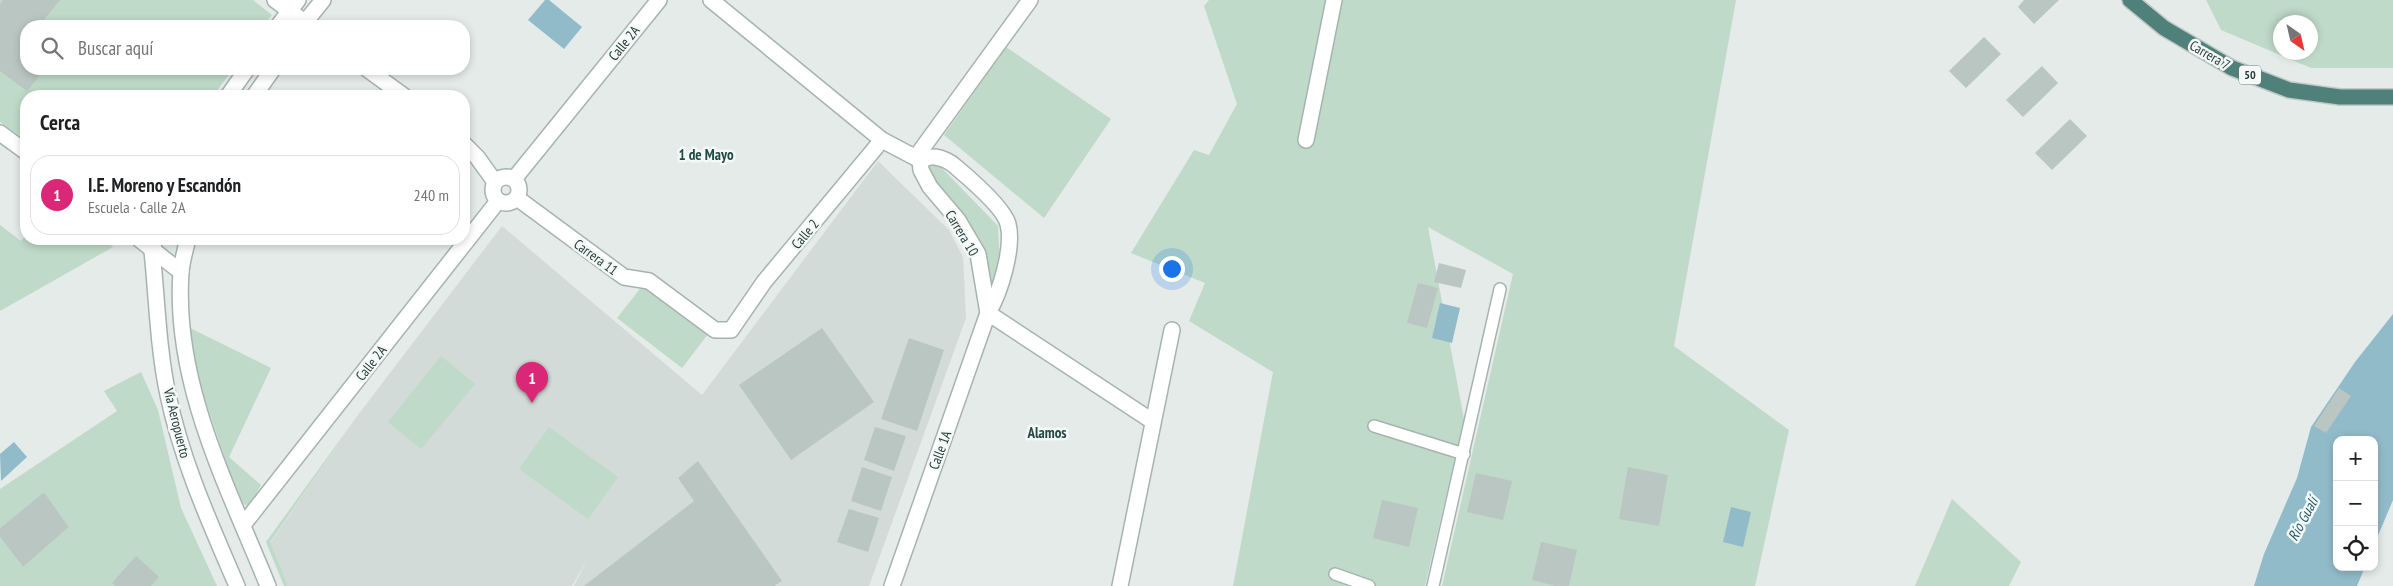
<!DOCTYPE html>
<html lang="es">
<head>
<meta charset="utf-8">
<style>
	:root { --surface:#fff; --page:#f6f6f6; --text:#202124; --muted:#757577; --line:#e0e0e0; --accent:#db2777 }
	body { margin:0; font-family:"PT Sans Narrow",sans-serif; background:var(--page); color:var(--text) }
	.controls { position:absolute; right:15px; bottom:15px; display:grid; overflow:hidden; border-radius:10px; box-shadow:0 2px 8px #0003 }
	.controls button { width:45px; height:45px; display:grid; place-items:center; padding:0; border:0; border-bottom:1px solid var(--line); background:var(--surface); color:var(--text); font:25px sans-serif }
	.compass { position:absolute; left:2273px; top:15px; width:45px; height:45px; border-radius:50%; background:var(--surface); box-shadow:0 2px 8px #0003; rotate:146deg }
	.you { position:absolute; left:1171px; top:268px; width:18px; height:18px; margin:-12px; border:4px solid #fff; border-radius:50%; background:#1a73e8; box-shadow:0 0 0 8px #1a73e833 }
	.badge { display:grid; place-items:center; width:32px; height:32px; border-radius:50%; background:var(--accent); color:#fff; font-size:16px; font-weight:700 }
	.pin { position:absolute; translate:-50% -41px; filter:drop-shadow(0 1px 2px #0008) }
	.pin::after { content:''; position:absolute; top:26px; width:18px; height:15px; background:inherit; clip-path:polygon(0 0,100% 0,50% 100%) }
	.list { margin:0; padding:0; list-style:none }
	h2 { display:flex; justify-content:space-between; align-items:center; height:65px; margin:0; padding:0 20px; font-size:21px }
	h2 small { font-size:16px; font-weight:400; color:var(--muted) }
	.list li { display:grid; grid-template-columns:32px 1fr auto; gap:15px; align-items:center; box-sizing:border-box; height:80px; margin:0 10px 10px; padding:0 10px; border:1px solid var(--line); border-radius:20px }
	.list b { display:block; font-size:19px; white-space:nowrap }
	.list p { margin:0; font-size:16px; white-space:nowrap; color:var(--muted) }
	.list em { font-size:16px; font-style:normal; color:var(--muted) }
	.icon { flex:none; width:28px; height:28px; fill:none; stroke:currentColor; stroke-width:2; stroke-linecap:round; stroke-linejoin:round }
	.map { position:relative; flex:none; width:2393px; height:586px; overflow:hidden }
	.search { position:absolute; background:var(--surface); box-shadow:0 2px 8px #0003; left:20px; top:20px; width:450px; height:55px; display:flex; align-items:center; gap:12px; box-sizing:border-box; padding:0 18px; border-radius:20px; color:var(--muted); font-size:19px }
	.panel { position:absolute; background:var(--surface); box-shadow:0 2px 8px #0003; left:20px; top:90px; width:450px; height:155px; border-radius:20px }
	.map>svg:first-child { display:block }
	.built { fill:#d2dbd8 }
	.green { fill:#bfdac9; fill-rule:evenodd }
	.water { fill:#92bbca }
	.building { fill:#b9c6c2 }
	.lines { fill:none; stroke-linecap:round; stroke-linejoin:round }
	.service-casing { stroke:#a7b3b0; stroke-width:14 }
	.minor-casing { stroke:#a7b3b0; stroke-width:18 }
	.trunk-casing { stroke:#c2c8c7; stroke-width:18 }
	.service { stroke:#fff; stroke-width:11 }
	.minor { stroke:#fff; stroke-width:15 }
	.trunk { stroke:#50807a; stroke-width:15 }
	.labels { text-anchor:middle; stroke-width:5; stroke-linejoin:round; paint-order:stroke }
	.shield { fill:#f4f8f7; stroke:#637471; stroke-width:1 }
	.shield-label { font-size:12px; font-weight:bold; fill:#253b37 }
	.street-label { font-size:14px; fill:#253b37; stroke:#f4f8f7 }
	.neighbourhood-label { font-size:15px; font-weight:bold; fill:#234b45; stroke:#f4f8f7 }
	.water-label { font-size:15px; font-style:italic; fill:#265c70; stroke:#f4f8f7 }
</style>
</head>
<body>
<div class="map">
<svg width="2393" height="586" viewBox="0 0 2393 586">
	<rect width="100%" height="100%" fill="#e4ebe9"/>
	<path class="built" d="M878,161L949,230L963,257L966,318L869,586H574L587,560L572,586H288L270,543L358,415L502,226L702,395Z"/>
	<g class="green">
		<path d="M0,0H253L272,15L263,26H26V69H233L213,96H26V140L0,122Z"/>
		<path d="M1209,0H1736L1674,346L1789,430L1755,586H1442L1513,274L1428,227L1464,419L1425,586H1233L1273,372L1189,321L1205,283L1131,253L1194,150L1209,155L1237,104L1204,6Z"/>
		<path d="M2206,0H2393V68H2311L2221,30ZM2280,22H2310V52H2280Z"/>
		<path d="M1006,47L1111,119L1044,218L944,135Z"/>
		<path d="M933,159L998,226L1000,267L990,295L983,255L924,170Z"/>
		<path d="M0,225L21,241L26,235V239H103L113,247L0,311Z"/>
		<path d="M643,285L708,334L682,368L617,318Z"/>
		<path d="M190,328L271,368L229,457L261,485L249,506L240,503L190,355Z"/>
		<path d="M441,356L475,384L421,449L388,422Z"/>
		<path d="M141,372L158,410L181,508L217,586H0V537L23,567L69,527L44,492L0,528V489L117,411L104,391Z"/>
		<path d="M358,415L270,542L288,586H284L266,542Z"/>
		<path d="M549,427L618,477L588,519L519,469Z"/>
		<path d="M1952,499L2021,562L2009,586H1915Z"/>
	</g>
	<g class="water">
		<path d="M545,0H549L582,27L564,49L528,20Z"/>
		<path d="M1440,303L1460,308L1452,343L1432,338Z"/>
		<path d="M2393,314V500L2374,545V440H2337V567H2365L2357,586H2254L2264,554L2297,478L2311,427L2355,362Z"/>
		<path d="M14,442L27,457L1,481L0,454Z"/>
		<path d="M1731,507L1751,512L1743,547L1723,542Z"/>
	</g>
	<g class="building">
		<path d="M3,0H60L39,26H26V69H45L27,91L0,71V4Z"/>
		<path d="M2024,0H2059L2034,24L2018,7Z"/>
		<path d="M1984,37L2001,54L1966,88L1949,71Z"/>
		<path d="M2042,66L2058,83L2023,117L2006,100Z"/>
		<path d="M2070,119L2087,136L2052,170L2035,153Z"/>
		<path d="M1439,263L1466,270L1461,288L1434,282Z"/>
		<path d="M1418,283L1438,288L1427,328L1407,323Z"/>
		<path d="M822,328L874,402L791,460L739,385Z"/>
		<path d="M909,338L944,350L917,431L881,419Z"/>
		<path d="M2339,388L2351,396L2326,433L2314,426Z"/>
		<path d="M875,427L906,436L894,471L864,460Z"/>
		<path d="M698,461L782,581L774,586H584L694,501L678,478Z"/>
		<path d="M862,467L892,477L881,511L851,501Z"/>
		<path d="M1628,467L1668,475L1659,526L1619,519Z"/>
		<path d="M1476,473L1512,481L1503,520L1467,512Z"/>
		<path d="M44,492L69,527L23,567L0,537V528Z"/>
		<path d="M1382,500L1418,508L1409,547L1373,538Z"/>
		<path d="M849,509L879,518L868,552L837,542Z"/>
		<path d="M1541,542L1577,550L1569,586H1556L1532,580Z"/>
		<path d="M136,556L159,577L151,586H115L112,583Z"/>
	</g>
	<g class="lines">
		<g class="service-casing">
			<g id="service">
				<path d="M1374,426L1464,454"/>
				<path d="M1335,574L1369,586"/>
				<path d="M1433,586L1500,289"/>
			</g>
		</g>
		<g class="minor-casing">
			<g id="minor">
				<path d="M275,0L310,26"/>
				<path d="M711,0L882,140L920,160C925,159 931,156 935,157C942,158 951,162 956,167C969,178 1004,208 1008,224C1014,248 1000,293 988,313L892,586"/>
				<path d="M278,26L298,0"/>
				<path d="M302,26L323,0"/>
				<path d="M367,69L404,96"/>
				<path d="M228,96L247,69"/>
				<path d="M254,96L273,69"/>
				<path d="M0,133L26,152"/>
				<path d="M1306,140L1334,0"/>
				<path d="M464,144L477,157L495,182"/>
				<path d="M916,157L1030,0"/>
				<path d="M920,160L921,170L930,187L958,220L978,254L988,313"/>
				<circle cx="506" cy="190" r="13"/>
				<path d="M514,179L659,0"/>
				<path d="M517,198L624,277L649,281L715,330H731L764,282L882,140"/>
				<path d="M139,239L181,272"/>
				<path d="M155,239L152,251C157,299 158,348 168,395C182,462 210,523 237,586"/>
				<path d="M188,239C185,250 182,261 181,272C173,383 228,487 268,586"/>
				<path d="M988,313L1152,421"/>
				<path d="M243,525L498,201"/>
				<path d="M1120,586L1172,330"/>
			</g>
		</g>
		<g class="trunk-casing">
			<path id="trunk" d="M2130,0L2164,28L2232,68L2289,90L2340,97H2393"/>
		</g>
		<use href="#service" class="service"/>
		<use href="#minor" class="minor"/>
		<use href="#trunk" class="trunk"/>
	</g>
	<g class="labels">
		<rect class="shield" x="2239" y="65.5" width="22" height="19" rx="4"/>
		<g class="shield-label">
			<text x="2250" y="79">50</text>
		</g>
		<g class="street-label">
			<text transform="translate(624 43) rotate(-51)" y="5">Calle 2A</text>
			<text transform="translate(2210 55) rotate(30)" y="5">Carrera 7</text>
			<text transform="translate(962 233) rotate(59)" y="5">Carrera 10</text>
			<text transform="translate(805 234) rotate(-50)" y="5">Calle 2</text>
			<text transform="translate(596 257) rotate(36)" y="5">Carrera 11</text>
			<text transform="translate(371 363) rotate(-52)" y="5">Calle 2A</text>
			<text transform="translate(177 423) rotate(76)" y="5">Vía Aeropuerto</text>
			<text transform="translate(940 450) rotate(-70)" y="5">Calle 1A</text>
		</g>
		<g class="neighbourhood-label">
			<text x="706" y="160">1 de Mayo</text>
			<text x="1047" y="438">Alamos</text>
		</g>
		<g class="water-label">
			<text transform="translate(2303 519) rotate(-62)" y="5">Río Gualí</text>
		</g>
	</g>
</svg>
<div class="controls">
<button>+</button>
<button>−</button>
<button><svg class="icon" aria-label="locate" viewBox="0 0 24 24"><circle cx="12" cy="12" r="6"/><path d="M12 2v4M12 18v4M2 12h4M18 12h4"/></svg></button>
</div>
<svg class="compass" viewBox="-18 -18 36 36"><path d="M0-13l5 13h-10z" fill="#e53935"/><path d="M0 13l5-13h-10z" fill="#757577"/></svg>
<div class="you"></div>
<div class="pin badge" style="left:532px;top:403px">1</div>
<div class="search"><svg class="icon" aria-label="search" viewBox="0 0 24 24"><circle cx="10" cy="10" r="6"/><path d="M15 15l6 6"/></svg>Buscar aquí</div>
<section class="panel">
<h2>Cerca<small></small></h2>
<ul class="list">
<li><span class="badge">1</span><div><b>I.E. Moreno y Escandón</b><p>Escuela · Calle 2A</p></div><em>240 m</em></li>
</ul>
</section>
</div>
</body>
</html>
